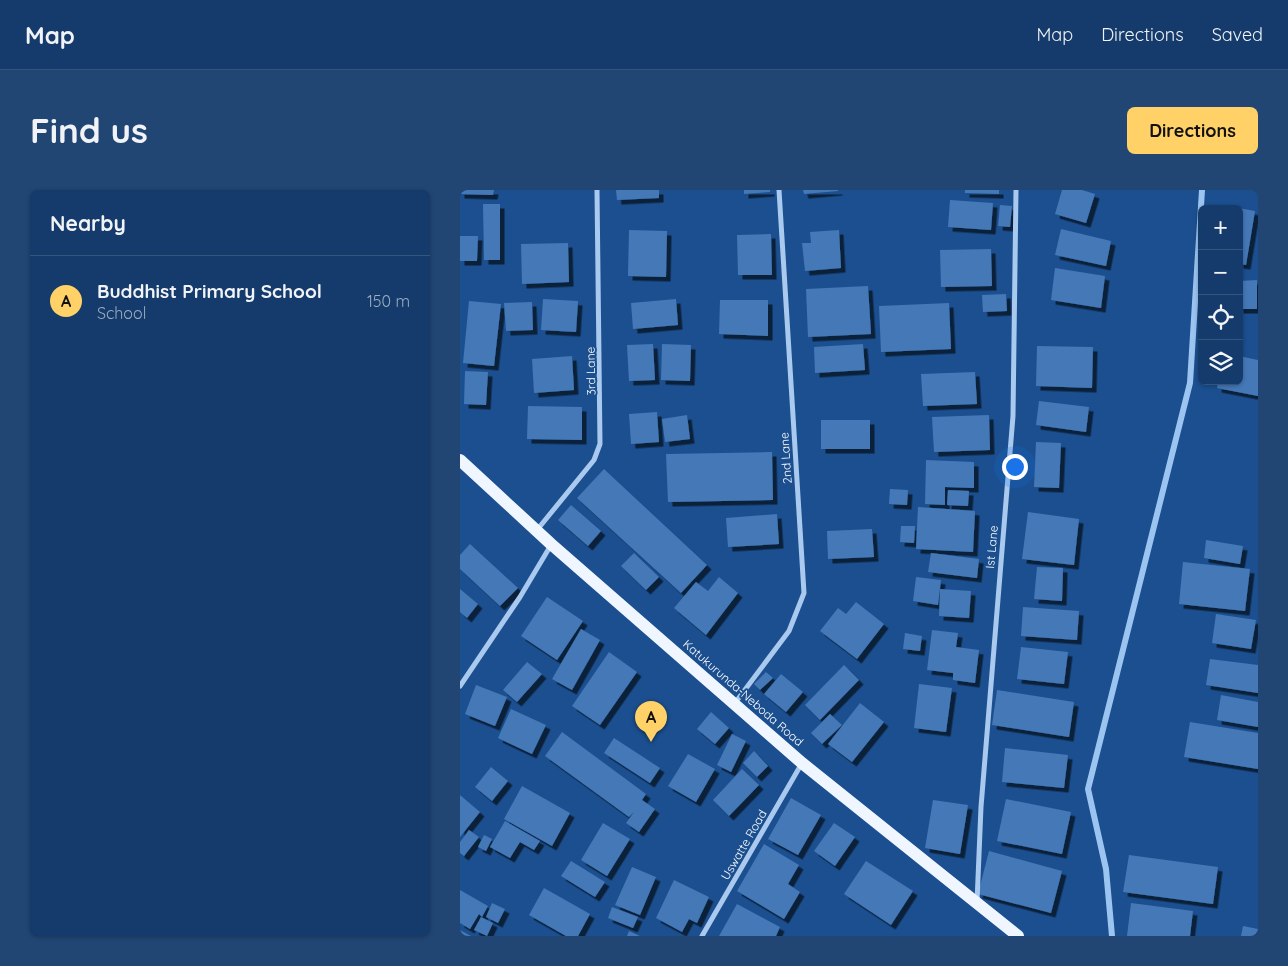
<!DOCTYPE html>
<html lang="en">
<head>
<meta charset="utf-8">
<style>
	:root { --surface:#143b6b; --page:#214673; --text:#f1f3f6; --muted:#9dadc1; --line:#33557e; --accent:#ffd166 }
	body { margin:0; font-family:Quicksand,sans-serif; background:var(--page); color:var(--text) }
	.controls { position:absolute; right:15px; top:15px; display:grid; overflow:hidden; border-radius:8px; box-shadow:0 1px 4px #0004 }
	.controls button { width:45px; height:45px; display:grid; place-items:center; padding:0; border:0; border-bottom:1px solid var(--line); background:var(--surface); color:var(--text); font:25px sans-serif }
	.you { position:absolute; left:554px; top:276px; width:18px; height:18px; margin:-12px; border:4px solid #fff; border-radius:50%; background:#1a73e8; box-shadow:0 0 0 8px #1a73e833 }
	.badge { display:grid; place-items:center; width:32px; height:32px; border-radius:50%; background:var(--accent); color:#111; font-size:16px; font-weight:700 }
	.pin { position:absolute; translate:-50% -41px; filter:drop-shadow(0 1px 2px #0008) }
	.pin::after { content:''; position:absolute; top:26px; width:18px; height:15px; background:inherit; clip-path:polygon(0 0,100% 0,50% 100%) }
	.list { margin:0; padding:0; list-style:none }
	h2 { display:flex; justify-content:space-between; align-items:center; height:65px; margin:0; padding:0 20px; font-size:21px }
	h2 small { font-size:16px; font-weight:400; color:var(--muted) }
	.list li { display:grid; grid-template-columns:32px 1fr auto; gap:15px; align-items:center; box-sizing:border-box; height:90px; padding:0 20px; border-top:1px solid var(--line) }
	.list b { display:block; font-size:19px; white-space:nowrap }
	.list p { margin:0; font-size:16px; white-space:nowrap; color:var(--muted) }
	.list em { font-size:16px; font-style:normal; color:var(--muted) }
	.icon { flex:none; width:28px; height:28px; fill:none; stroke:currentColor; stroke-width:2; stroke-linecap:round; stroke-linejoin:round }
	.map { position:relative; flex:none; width:798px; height:746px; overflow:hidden; border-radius:8px }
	header { display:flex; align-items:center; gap:30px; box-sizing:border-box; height:70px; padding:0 25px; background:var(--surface); border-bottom:1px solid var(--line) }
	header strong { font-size:24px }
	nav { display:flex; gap:28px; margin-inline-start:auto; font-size:18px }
	.intro { display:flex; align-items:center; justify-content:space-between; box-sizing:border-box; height:120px; padding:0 30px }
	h1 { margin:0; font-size:35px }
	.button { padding:12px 22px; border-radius:8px; background:var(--accent); color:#111; font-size:18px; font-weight:700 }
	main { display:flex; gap:30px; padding:0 30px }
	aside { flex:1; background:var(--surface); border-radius:8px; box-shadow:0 1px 4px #0004 }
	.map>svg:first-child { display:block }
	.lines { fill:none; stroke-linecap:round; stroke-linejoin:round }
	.stream { stroke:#9cc4f0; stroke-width:6 }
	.building { fill:#4478b7; filter:url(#shadow) }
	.minor { stroke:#a9c9ee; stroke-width:5 }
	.primary { stroke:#f0f6ff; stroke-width:12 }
	.labels { text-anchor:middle; stroke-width:4; stroke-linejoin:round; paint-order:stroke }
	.street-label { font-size:12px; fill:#fff; stroke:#1b4f8f }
</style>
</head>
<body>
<header>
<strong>Map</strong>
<nav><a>Map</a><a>Directions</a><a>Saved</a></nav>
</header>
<div class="intro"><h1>Find us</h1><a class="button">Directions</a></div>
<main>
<aside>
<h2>Nearby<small></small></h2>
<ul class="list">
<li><span class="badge">A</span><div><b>Buddhist Primary School</b><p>School</p></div><em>150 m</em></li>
</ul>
</aside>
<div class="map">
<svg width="798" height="746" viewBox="0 0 798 746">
	<defs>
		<filter id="shadow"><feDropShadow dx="4.5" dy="4.5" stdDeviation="0" flood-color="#0009"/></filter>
	</defs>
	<rect width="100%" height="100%" fill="#1b4f8f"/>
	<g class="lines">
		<path class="stream" d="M652,746L646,679L628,599L730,193L742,0"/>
	</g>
	<g class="building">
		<path d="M0,0H34L33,5L0,4Z"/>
		<path d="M156,0H199V8L157,10Z"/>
		<path d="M284,0H310V2L284,4Z"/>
		<path d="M343,0H378V1L344,4Z"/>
		<path d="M505,0H539V4L505,3Z"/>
		<path d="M602,0H622L635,4L626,33L595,24Z"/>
		<path d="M490,10L533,13L531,40L488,37Z"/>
		<path d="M23,14H40V70H24Z"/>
		<path d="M540,15L552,16L550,37L538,36Z"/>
		<path d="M762,15L795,21L786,75L779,74V19H762Z"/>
		<path d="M601,39L651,51L646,76L595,65Z"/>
		<path d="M169,40L207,41L206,87L168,86Z"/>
		<path d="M379,40L381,78L345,81L342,53H351L350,42Z"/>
		<path d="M311,44L312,85H278L277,45Z"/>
		<path d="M0,46H18L17,71H0Z"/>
		<path d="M108,53L109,92L62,94L61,54Z"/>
		<path d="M531,59L532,96L481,97L480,60Z"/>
		<path d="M595,78L645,86L641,118L591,110Z"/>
		<path d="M797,90V119H779V91Z"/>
		<path d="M408,96L411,144L348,147L346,99Z"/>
		<path d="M546,104L547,121L523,122L522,105Z"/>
		<path d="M83,109L118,111L116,142L81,140Z"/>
		<path d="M216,109L218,135L173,139L171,113Z"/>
		<path d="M260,110H308V146L259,144Z"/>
		<path d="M9,111L41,114L34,176L3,173Z"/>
		<path d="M72,112L73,140L46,141L44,113Z"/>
		<path d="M489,113L491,159L421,162L419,116Z"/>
		<path d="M193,154L195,190L169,191L167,155Z"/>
		<path d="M202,154L231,155L230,191L201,190Z"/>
		<path d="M403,154L405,180L355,183L354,157Z"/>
		<path d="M577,156L633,157L632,198L576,196Z"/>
		<path d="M112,166L114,200L74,203L72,169Z"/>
		<path d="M779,166L798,170V206L757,198L758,191H779Z"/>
		<path d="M5,181L28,182L26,215L4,214Z"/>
		<path d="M515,182L517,214L463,216L461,184Z"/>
		<path d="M579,211L629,217L626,242L576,235Z"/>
		<path d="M68,216L122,217V250L67,249Z"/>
		<path d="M197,222L199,252L171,254L169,224Z"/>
		<path d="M227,225L230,249L205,252L202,229Z"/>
		<path d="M529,225L530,260L474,262L472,227Z"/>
		<rect x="361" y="230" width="49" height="29"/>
		<path d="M576,252L601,253L599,298L574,297Z"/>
		<path d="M312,262L313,310L208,312L206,264Z"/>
		<path d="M466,270L514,272V298L485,297V315L465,314Z"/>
		<path d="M144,279L247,375L221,403L117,308Z"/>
		<path d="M430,299L448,300L447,315L429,314Z"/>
		<path d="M488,300L509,301L508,316L487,315Z"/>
		<path d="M111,315L141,341L128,356L98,330Z"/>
		<path d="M458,317L515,321L513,362L456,359Z"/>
		<path d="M568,322L619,329L614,375L562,369Z"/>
		<path d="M317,324L319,354L268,357L266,328Z"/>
		<path d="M441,336H455L454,353L440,352Z"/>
		<path d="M412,339L414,367L368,369L367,341Z"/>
		<path d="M746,350L783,356L780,374L744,368Z"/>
		<path d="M10,354L58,398L40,416L0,379V365Z"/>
		<path d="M174,363L199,387L186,400L161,376Z"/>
		<path d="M471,363L519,369L517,388L468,382Z"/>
		<path d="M723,372L790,379L785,421L719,414Z"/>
		<path d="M577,377L603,378L602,411L574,409Z"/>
		<path d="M259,387L278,403L246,445L214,418L236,392L248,401Z"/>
		<path d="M456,387L481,390L478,415L453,411Z"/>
		<path d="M0,399L18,414L7,428L0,422Z"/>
		<path d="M480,399L511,401L509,428L479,426Z"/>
		<path d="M87,407L123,431L97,470L61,446Z"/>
		<path d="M396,412L424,434L397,469L360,441L378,418L386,424Z"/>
		<path d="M563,417L619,421L617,450L561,446Z"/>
		<path d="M756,424L796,430L791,459L752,453Z"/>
		<path d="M121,439L140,450L112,500L92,489Z"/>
		<path d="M472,440L498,443L496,457L519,460L515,493L493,490V483L467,480Z"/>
		<path d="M445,443L462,446L460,461L443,459Z"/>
		<path d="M561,457L608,462L604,494L557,489Z"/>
		<path d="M149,462L177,482L140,535L112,516Z"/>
		<path d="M750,469L798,475V503L746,495Z"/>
		<path d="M67,472L82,484L57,512L43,500Z"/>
		<path d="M384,475L399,490L360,530L345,515Z"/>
		<path d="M306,482L313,488L300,500L294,494Z"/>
		<path d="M321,484L343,502L326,522L304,504Z"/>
		<path d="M459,494L492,498L486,542L454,538Z"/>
		<path d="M16,495L47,507L35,536L5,524Z"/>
		<path d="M537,500L614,512L609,547L532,535Z"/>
		<path d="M761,505L798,512V537L757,530Z"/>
		<path d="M400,513L424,532L392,572L368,554Z"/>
		<path d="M51,519L86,535L72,564L38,548Z"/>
		<path d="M251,522L269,538L255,554L237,539Z"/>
		<path d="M370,524L382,535L362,554L351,543Z"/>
		<path d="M730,532L798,543V579L724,567Z"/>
		<path d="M102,542L186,604L182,610L195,619L179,642L166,633L174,622L169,627L85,566Z"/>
		<path d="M272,544L286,551L271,582L257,575Z"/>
		<path d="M154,548L200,578L190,593L144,563Z"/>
		<path d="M545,558L608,565L604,598L542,592Z"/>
		<path d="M294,561L308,576L297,587L283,573Z"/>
		<path d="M228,564L255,579L236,612L208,596Z"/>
		<path d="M31,577L48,591L32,611L15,597Z"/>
		<path d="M282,579L299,595L269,626L253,610Z"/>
		<path d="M62,596L110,623L92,656L44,629Z"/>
		<path d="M0,605L20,622L0,647Z"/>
		<path d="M331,608L361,625L338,665L308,649Z"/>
		<path d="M546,609L611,622L602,664L537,651Z"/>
		<path d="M473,610L508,615L500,664L465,658Z"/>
		<path d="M45,631L80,651L74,660L60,652L50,668L30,657Z"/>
		<path d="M143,633L170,649L147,686L121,670Z"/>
		<path d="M374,633L395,647L375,676L354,661Z"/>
		<path d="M9,640L19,647L4,666L0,663V652Z"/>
		<path d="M24,645L32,649L26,661L18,657Z"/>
		<path d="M304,654L339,675L328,694L340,702L324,729L277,701Z"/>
		<path d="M529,661L602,681L591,723L518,704Z"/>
		<path d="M669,665L758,677L753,714L663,702Z"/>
		<path d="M111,671L145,692L135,707L101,686Z"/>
		<path d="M406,671L453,701L431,735L384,704Z"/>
		<path d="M172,677L196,687L180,725L155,715Z"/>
		<path d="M214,690L249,707L237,733L229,729L222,742L196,728Z"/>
		<path d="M84,698L130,724L118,746H106L69,725Z"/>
		<path d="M0,700L28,716L22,727L19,724L10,739L0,733Z"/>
		<path d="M32,713L45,719L38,733L26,727Z"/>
		<path d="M671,713L733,721L730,746H667Z"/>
		<path d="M277,714L320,737L316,746H259Z"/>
		<path d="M152,717L178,727L173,738L148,728Z"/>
		<path d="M21,727L33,733L27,746L14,740Z"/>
		<path d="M783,736L798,739V746H781Z"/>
		<path d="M0,740L11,746H0Z"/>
		<path d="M169,741L180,746H167Z"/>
	</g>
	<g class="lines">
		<g class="minor">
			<path d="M77,340L134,270L140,254L137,0"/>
			<path d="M0,496L60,407L91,355"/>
			<path d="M275,513L329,441L344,403L319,0"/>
			<path d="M517,712L521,617L553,226L556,0"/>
			<path d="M242,746L342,573"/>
		</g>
		<path class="primary" d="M0,270L91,354L342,573L558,746"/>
	</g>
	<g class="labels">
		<g class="street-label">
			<text transform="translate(131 181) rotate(-91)" y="4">3rd Lane</text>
			<text transform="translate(326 268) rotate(-94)" y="4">2nd Lane</text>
			<text transform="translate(532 357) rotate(-85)" y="4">Ist Lane</text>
			<text transform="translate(283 503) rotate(41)" y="4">Katukurunda-Neboda Road</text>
			<text transform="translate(284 655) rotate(-60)" y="4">Uswatte Road</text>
		</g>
	</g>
</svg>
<div class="controls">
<button>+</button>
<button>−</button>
<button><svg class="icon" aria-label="locate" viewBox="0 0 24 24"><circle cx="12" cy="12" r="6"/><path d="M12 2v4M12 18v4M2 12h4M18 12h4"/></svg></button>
<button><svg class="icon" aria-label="layers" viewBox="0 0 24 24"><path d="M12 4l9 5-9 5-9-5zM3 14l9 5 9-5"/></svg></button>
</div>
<div class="you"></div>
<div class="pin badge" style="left:191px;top:552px">A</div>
</div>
</main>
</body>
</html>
